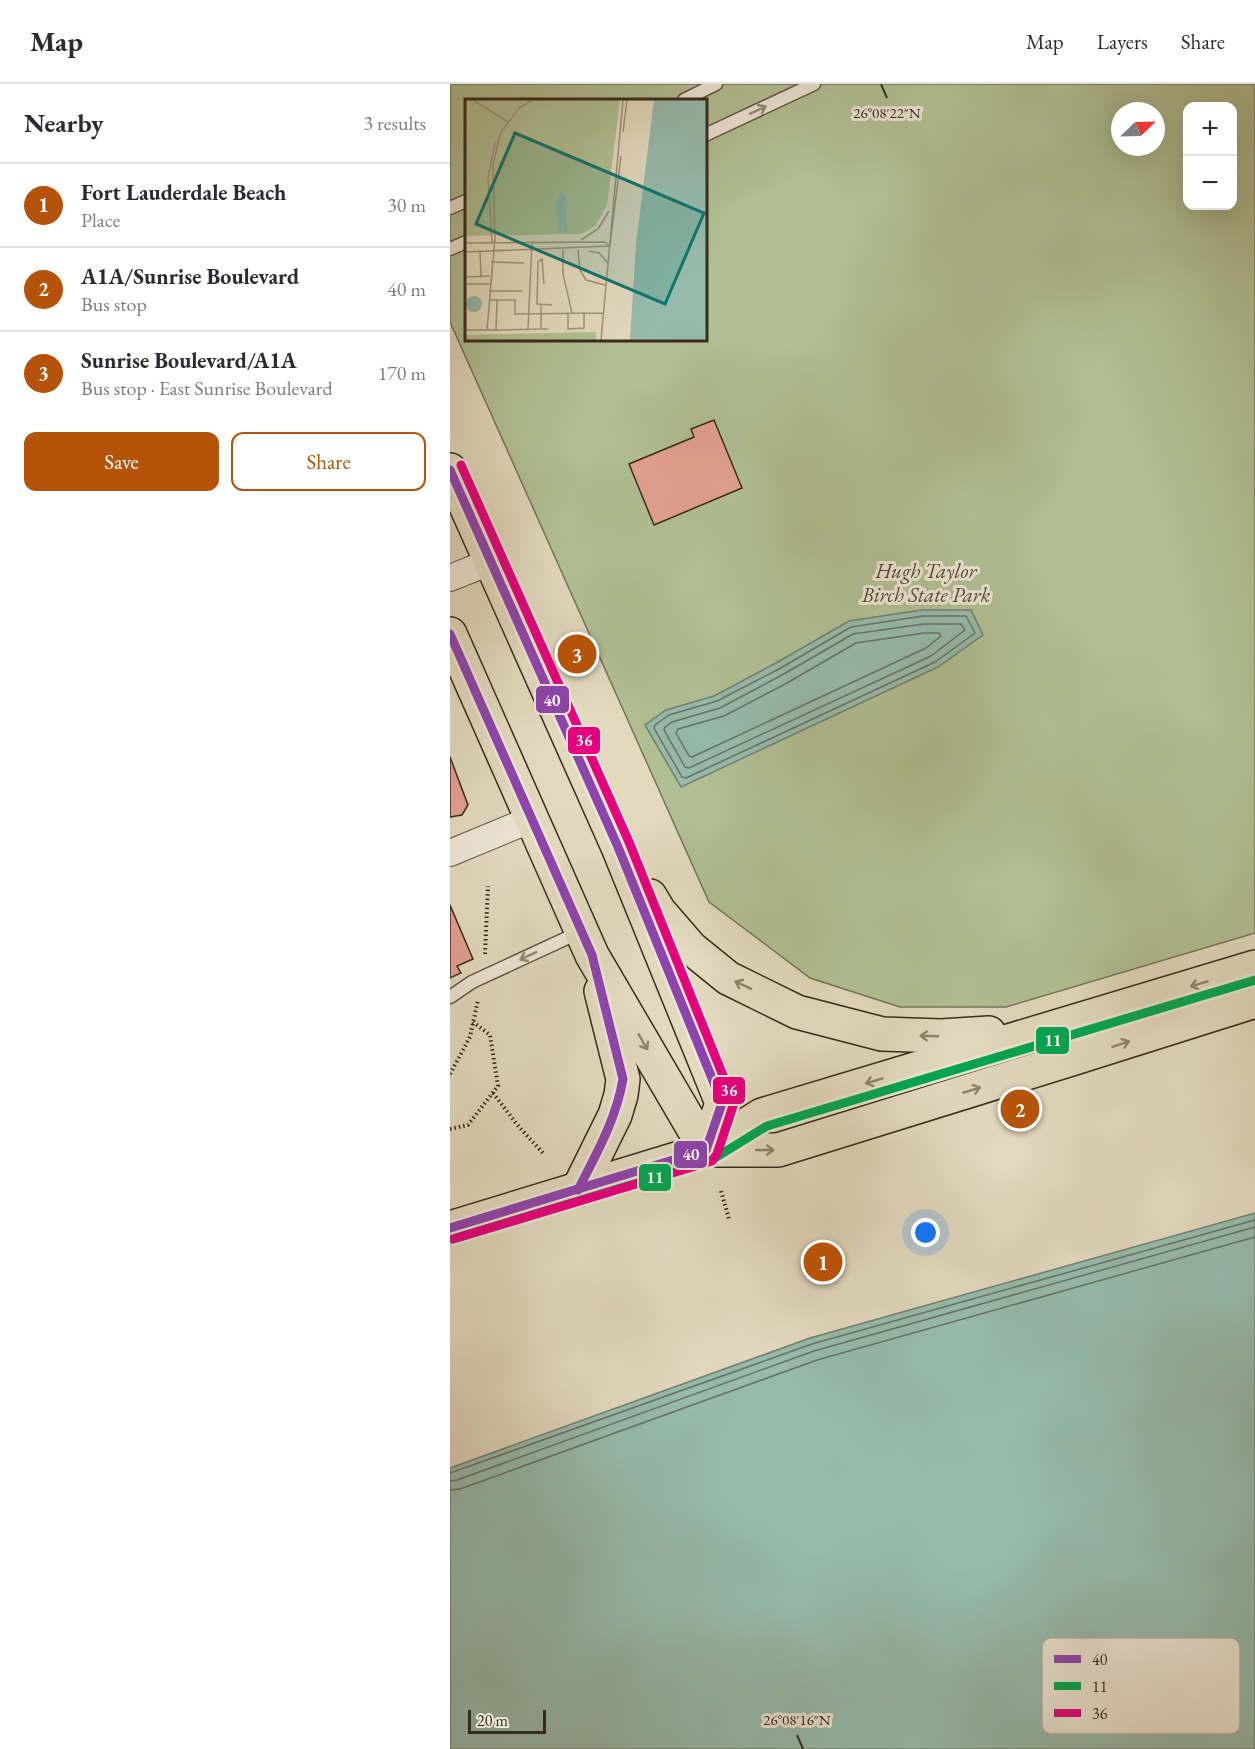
<!DOCTYPE html>
<html lang="en">
<head>
<meta charset="utf-8">
<style>
	:root { --surface:#fff; --page:#f2f2f3; --text:#2b2b33; --muted:#7c7c81; --line:#e1e1e2; --accent:#b45309 }
	body { margin:0; font-family:"EB Garamond",serif; background:var(--page); color:var(--text) }
	.controls { position:absolute; right:18px; top:18px; display:grid; overflow:hidden; border-radius:12px; box-shadow:0 6px 24px #0002 }
	.controls button { width:54px; height:54px; display:grid; place-items:center; padding:0; border:0; border-bottom:2px solid var(--line); background:var(--surface); color:var(--text); font:30px sans-serif }
	.compass { position:absolute; left:661px; top:18px; width:54px; height:54px; border-radius:50%; background:var(--surface); box-shadow:0 6px 24px #0002; rotate:67deg }
	.scale { position:absolute; left:18px; bottom:15px; width:78px; box-sizing:border-box; padding-left:6px; border:3px solid #382b1c; border-top:0; font-size:16px; line-height:21px; white-space:nowrap; color:#382b1c; -webkit-text-stroke:4px #ece6d5; paint-order:stroke }
	.you { position:absolute; left:476px; top:1149px; width:21px; height:21px; margin:-15px; border:4px solid #fff; border-radius:50%; background:#1a73e8; box-shadow:0 0 0 9px #1a73e833 }
	.badge { display:grid; place-items:center; width:39px; height:39px; border-radius:50%; background:var(--accent); color:#fff; font-size:20px; font-weight:700 }
	.pin { position:absolute; translate:-50% -50%; border:3px solid #fff; box-shadow:0 2px 6px #0006 }
	.list { margin:0; padding:0; list-style:none }
	h2 { display:flex; justify-content:space-between; align-items:center; height:78px; margin:0; padding:0 24px; font-size:26px }
	h2 small { font-size:20px; font-weight:400; color:var(--muted) }
	.list li { display:grid; grid-template-columns:39px 1fr auto; gap:18px; align-items:center; box-sizing:border-box; height:84px; padding:0 24px; border-top:2px solid var(--line) }
	.list b { display:block; font-size:22px; white-space:nowrap }
	.list p { margin:0; font-size:20px; white-space:nowrap; color:var(--muted) }
	.list em { font-size:20px; font-style:normal; color:var(--muted) }
	.actions { display:flex; gap:12px; padding:18px 24px }
	.actions a { flex:1; padding:14px 0; border:2px solid var(--accent); border-radius:12px; text-align:center; font-size:21px; color:var(--accent) }
	.actions .main { background:var(--accent); color:#fff }
	.map { position:relative; flex:none; width:805px; height:1665px; overflow:hidden }
	header { display:flex; align-items:center; gap:36px; box-sizing:border-box; height:84px; padding:0 30px; background:var(--surface); border-bottom:2px solid var(--line) }
	header strong { font-size:28px }
	nav { display:flex; gap:33px; margin-inline-start:auto; font-size:21px }
	main { display:flex }
	aside { flex:1; background:var(--surface) }
	.map>svg:first-child { display:block }
	.green { fill:#b1c094; stroke:#747658; stroke-width:1.5; fill-rule:evenodd }
	.water { fill:#96bbac; stroke:#708172; stroke-width:1.5 }
	.lines { fill:none; stroke-linecap:round; stroke-linejoin:round }
	.shore { stroke:#677364; stroke-width:1.5 }
	.building { fill:#e2a190; stroke:#382b1c; stroke-width:1.5 }
	.service-casing { stroke:#625645; stroke-width:15 }
	.minor-casing { stroke:#625645; stroke-width:28 }
	.primary-casing { stroke:#382b1c; stroke-width:36 }
	.path { stroke:#382b1c; stroke-width:4; stroke-dasharray:1.5 3; stroke-linecap:butt }
	.service { stroke:#ece6d5; stroke-width:12 }
	.minor { stroke:#ece6d5; stroke-width:26 }
	.primary { stroke:#e2d9bf; stroke-width:33 }
	.bus-1-casing { stroke:#ece6d5; stroke-width:14 }
	.bus-2-casing { stroke:#ece6d5; stroke-width:14 }
	.bus-3-casing { stroke:#ece6d5; stroke-width:14 }
	.bus-1 { stroke:#8e44ad; stroke-width:9 }
	.bus-2 { stroke:#00a651; stroke-width:9 }
	.bus-3 { stroke:#e5007d; stroke-width:9 }
	.oneway { stroke:#928878 }
	.oneway2 { stroke:#8d826e }
	.ticks { fill:none; stroke:#382b1c; stroke-width:2 }
	.labels { text-anchor:middle; stroke-width:6; stroke-linejoin:round; paint-order:stroke }
	.park-label { font-size:21px; font-style:italic; fill:#504934; stroke:#ece6d5 }
	.inset-road { fill:none; stroke:#9e937e; stroke-width:1.5 }
	.view { fill:#0f766e; fill-opacity:0.15; stroke:#0f766e; stroke-width:3 }
	.inset-edge { fill:none; stroke:#382b1c; stroke-width:3 }
	.key { fill:#ece6d5; stroke:#b6ae9e; stroke-width:1.5 }
	.key-label { font-size:16px; fill:#382b1c }
	.ticks-label { font-size:15px; text-anchor:middle; fill:#382b1c; stroke:#ece6d5; stroke-width:6; stroke-linejoin:round; paint-order:stroke }
	.line-badge { stroke:#ece6d5; stroke-width:2 }
	.badge-label { font-size:16px; text-anchor:middle; font-weight:bold; fill:#fff }
</style>
</head>
<body>
<header>
<strong>Map</strong>
<nav><a>Map</a><a>Layers</a><a>Share</a></nav>
</header>
<main>
<aside>
<h2>Nearby<small>3 results</small></h2>
<ul class="list">
<li><span class="badge">1</span><div><b>Fort Lauderdale Beach</b><p>Place</p></div><em>30 m</em></li>
<li><span class="badge">2</span><div><b>A1A/Sunrise Boulevard</b><p>Bus stop</p></div><em>40 m</em></li>
<li><span class="badge">3</span><div><b>Sunrise Boulevard/A1A</b><p>Bus stop · East Sunrise Boulevard</p></div><em>170 m</em></li>
</ul>
<div class="actions"><a class="main">Save</a><a>Share</a></div>
</aside>
<div class="map">
<svg width="805" height="1665" viewBox="0 0 805 1665">
	<rect width="100%" height="100%" fill="#e2d9bf"/>
	<filter id="stains"><feTurbulence type="fractalNoise" baseFrequency=".00333" numOctaves="4"/><feColorMatrix values="0 0 0 0 .2 0 0 0 0 .09 0 0 0 0 .02 0 0 0 .5 -.17"/></filter>
	<radialGradient id="worn" r=".72"><stop offset=".6" stop-color="#630" stop-opacity="0"/><stop offset="1" stop-color="#630" stop-opacity=".3"/></radialGradient>
	<path class="green" d="M0,0H805V849L556,923H450L360,894L259,818L0,238ZM16,16H255V255H16ZM738,22H782V122H738ZM670,27H706V63H670Z"/>
	<g class="water">
		<path d="M472,526H521L533,551L488,583L231,703L195,641L216,626L264,612L326,579L399,537Z"/>
		<path d="M805,1129V1665H0V1384L360,1254Z"/>
	</g>
	<g class="lines">
		<g class="shore">
			<path d="M473,532H516L525,549L485,578L236,694L232,693L204,644L205,641L219,631L267,617L329,585L401,543Z"/>
			<path d="M474,540H511L515,546L481,572L239,684L235,683L214,646L215,643L222,638L270,624L332,591L403,550Z"/>
			<path d="M474,549H489L491,552L476,564L242,673L239,672L226,649L228,645L274,632L337,599L406,559Z"/>
			<path d="M0,1389L362,1260L805,1136"/>
			<path d="M0,1397L7,1396L364,1267L805,1143"/>
			<path d="M0,1406L10,1405L367,1276L805,1153"/>
		</g>
	</g>
	<g class="building">
		<path d="M264,336L292,404L204,441L179,380L244,353L241,345Z"/>
		<path d="M0,673L18,721L12,731L0,733Z"/>
		<path d="M0,821L23,875L7,882L11,889L0,894Z"/>
	</g>
	<g class="lines">
		<g class="service-casing">
			<g id="service">
				<path d="M234,16L266,0"/>
				<path d="M255,51L364,0"/>
				<path d="M0,124L16,117"/>
				<path d="M0,165L16,158"/>
				<path d="M0,913L22,898L130,848"/>
			</g>
		</g>
		<g class="minor-casing">
			<g id="minor">
				<path d="M0,494L40,478"/>
				<path d="M0,769L82,735"/>
			</g>
		</g>
		<g class="primary-casing">
			<g id="primary">
				<path d="M0,386L168,763L272,1019L256,1066"/>
				<path d="M0,550L142,871L256,1066"/>
				<path d="M200,812L209,827L241,864L278,894L347,928L432,950L491,952L539,949"/>
				<path d="M257,1066H328L615,977L805,917"/>
				<path d="M128,1106L165,1031L171,1011L173,995L151,907"/>
				<path d="M0,1144L256,1066L312,1031L805,883"/>
			</g>
		</g>
		<g class="path">
			<path d="M35,870L38,802"/>
			<path d="M0,990L20,953L28,916"/>
			<path d="M43,1009L69,1043L93,1069"/>
			<path d="M0,1045L18,1041L48,1002L40,951L23,938"/>
			<path d="M271,1107L279,1135"/>
		</g>
		<use href="#service" class="service"/>
		<use href="#minor" class="minor"/>
		<use href="#primary" class="primary"/>
		<g class="bus-1-casing">
			<g id="bus-1">
				<path d="M0,386L168,763L272,1019L256,1066L0,1144"/>
				<path d="M0,550L142,871L173,995C166,1036 146,1070 128,1106"/>
			</g>
		</g>
		<g class="bus-2-casing">
			<path id="bus-2" d="M3,1155L260,1077L317,1042L805,896"/>
		</g>
		<g class="bus-3-casing">
			<path id="bus-3" d="M3,1155L262,1077L267,1070L284,1019L179,758L11,381"/>
		</g>
		<use href="#bus-1" class="bus-1"/>
		<use href="#bus-2" class="bus-2"/>
		<use href="#bus-3" class="bus-3"/>
	</g>
	<defs><path id="oneway-shaft" d="M-6 0H5M1.5-3L5.5 0L1.5 3" fill="none" stroke-width="1.6" stroke-linecap="round" stroke-linejoin="round" transform="scale(1.5)"/></defs>
	<g class="oneway">
		<use href="#oneway-shaft" transform="translate(308 26) rotate(-25)"/>
		<use href="#oneway-shaft" transform="translate(78 872) rotate(155)"/>
	</g>
	<g class="oneway2">
		<use href="#oneway-shaft" transform="translate(749 900) rotate(163)"/>
		<use href="#oneway-shaft" transform="translate(293 901) rotate(-154)"/>
		<use href="#oneway-shaft" transform="translate(479 952) rotate(-178)"/>
		<use href="#oneway-shaft" transform="translate(193 958) rotate(60)"/>
		<use href="#oneway-shaft" transform="translate(671 960) rotate(-18)"/>
		<use href="#oneway-shaft" transform="translate(424 997) rotate(163)"/>
		<use href="#oneway-shaft" transform="translate(522 1006) rotate(-17)"/>
		<use href="#oneway-shaft" transform="translate(315 1066)"/>
	</g>
	<path class="ticks" d="M431,0L437,14M347,1651L353,1665"/>
	<g class="labels">
		<g class="park-label">
			<text x="476" y="494">Hugh Taylor<tspan x="476" dy="24">Birch State Park</tspan></text>
		</g>
	</g>
	<g transform="translate(15 15)">
		<rect width="242" height="242" fill="#e2d9bf"/>
		<path d="M0,1H155L142,106L130,127L116,135L0,137ZM131,233V241H0V236Z" fill="#b1c094"/>
		<path d="M189,1H241V241H165L171,145ZM96,91L101,98L102,133L93,134L91,106ZM1 205a8 8 0 1 1 16 0a8 8 0 1 1-16 0Z" fill="#96bbac"/>
		<path class="inset-road" d="M8,1L43,23M158,33L162,1M35,35L54,9L68,1M116,141L133,130L144,112M27,143L23,79L30,44M0,144L140,143L144,147M145,146L156,57M98,151V175L107,214M113,151L115,171L121,181L140,186M124,152L134,154L143,164M0,153L144,147M15,153L16,177M26,163L59,164M0,178L25,177M0,185H25M79,185L77,160L73,163L72,205L87,206M24,192H58M24,201H50V215L138,214M76,206V230H83M103,214V230L119,229V214M63,230L67,144M0,231H31L32,201M22,231L30,139L28,67L35,35M31,231L76,230M136,241L158,1"/>
		<path class="view" d="M50,34L239,114L200,205L11,125Z"/>
		<rect width="242" height="242" class="inset-edge"/>
	</g>
	<rect x="592" y="1554" width="198" height="96" rx="9" class="key"/>
	<rect x="604" y="1571" width="27" height="8" fill="#8e44ad"/>
	<rect x="604" y="1598" width="27" height="8" fill="#00a651"/>
	<rect x="604" y="1625" width="27" height="8" fill="#e5007d"/>
	<g class="key-label">
		<text x="642" y="1581">40</text>
		<text x="642" y="1608">11</text>
		<text x="642" y="1635">36</text>
	</g>
	<g class="ticks-label">
		<text x="437" y="34">26°08'22"N</text>
		<text x="347" y="1641">26°08'16"N</text>
	</g>
	<g class="line-badge">
		<rect x="85" y="601" width="35" height="29" rx="6" fill="#8e44ad"/>
		<rect x="117" y="642" width="34" height="29" rx="6" fill="#e5007d"/>
		<rect x="585" y="942" width="35" height="29" rx="6" fill="#00a651"/>
		<rect x="262" y="992" width="34" height="29" rx="6" fill="#e5007d"/>
		<rect x="223" y="1056" width="35" height="29" rx="6" fill="#8e44ad"/>
		<rect x="188" y="1079" width="34" height="29" rx="6" fill="#00a651"/>
	</g>
	<g class="badge-label">
		<text x="102" y="622">40</text>
		<text x="134" y="662">36</text>
		<text x="603" y="962">11</text>
		<text x="279" y="1012">36</text>
		<text x="241" y="1076">40</text>
		<text x="205" y="1099">11</text>
	</g>
	<rect width="100%" height="100%" filter="url(#stains)"/>
	<rect width="100%" height="100%" fill="url(#worn)"/>
</svg>
<div class="controls">
<button>+</button>
<button>−</button>
</div>
<svg class="compass" viewBox="-18 -18 36 36"><path d="M0-13l5 13h-10z" fill="#e53935"/><path d="M0 13l5-13h-10z" fill="#7c7c81"/></svg>
<div class="scale">20 m</div>
<div class="you"></div>
<div class="pin badge" style="left:373px;top:1178px">1</div>
<div class="pin badge" style="left:570px;top:1025px">2</div>
<div class="pin badge" style="left:127px;top:570px">3</div>
</div>
</main>
</body>
</html>
